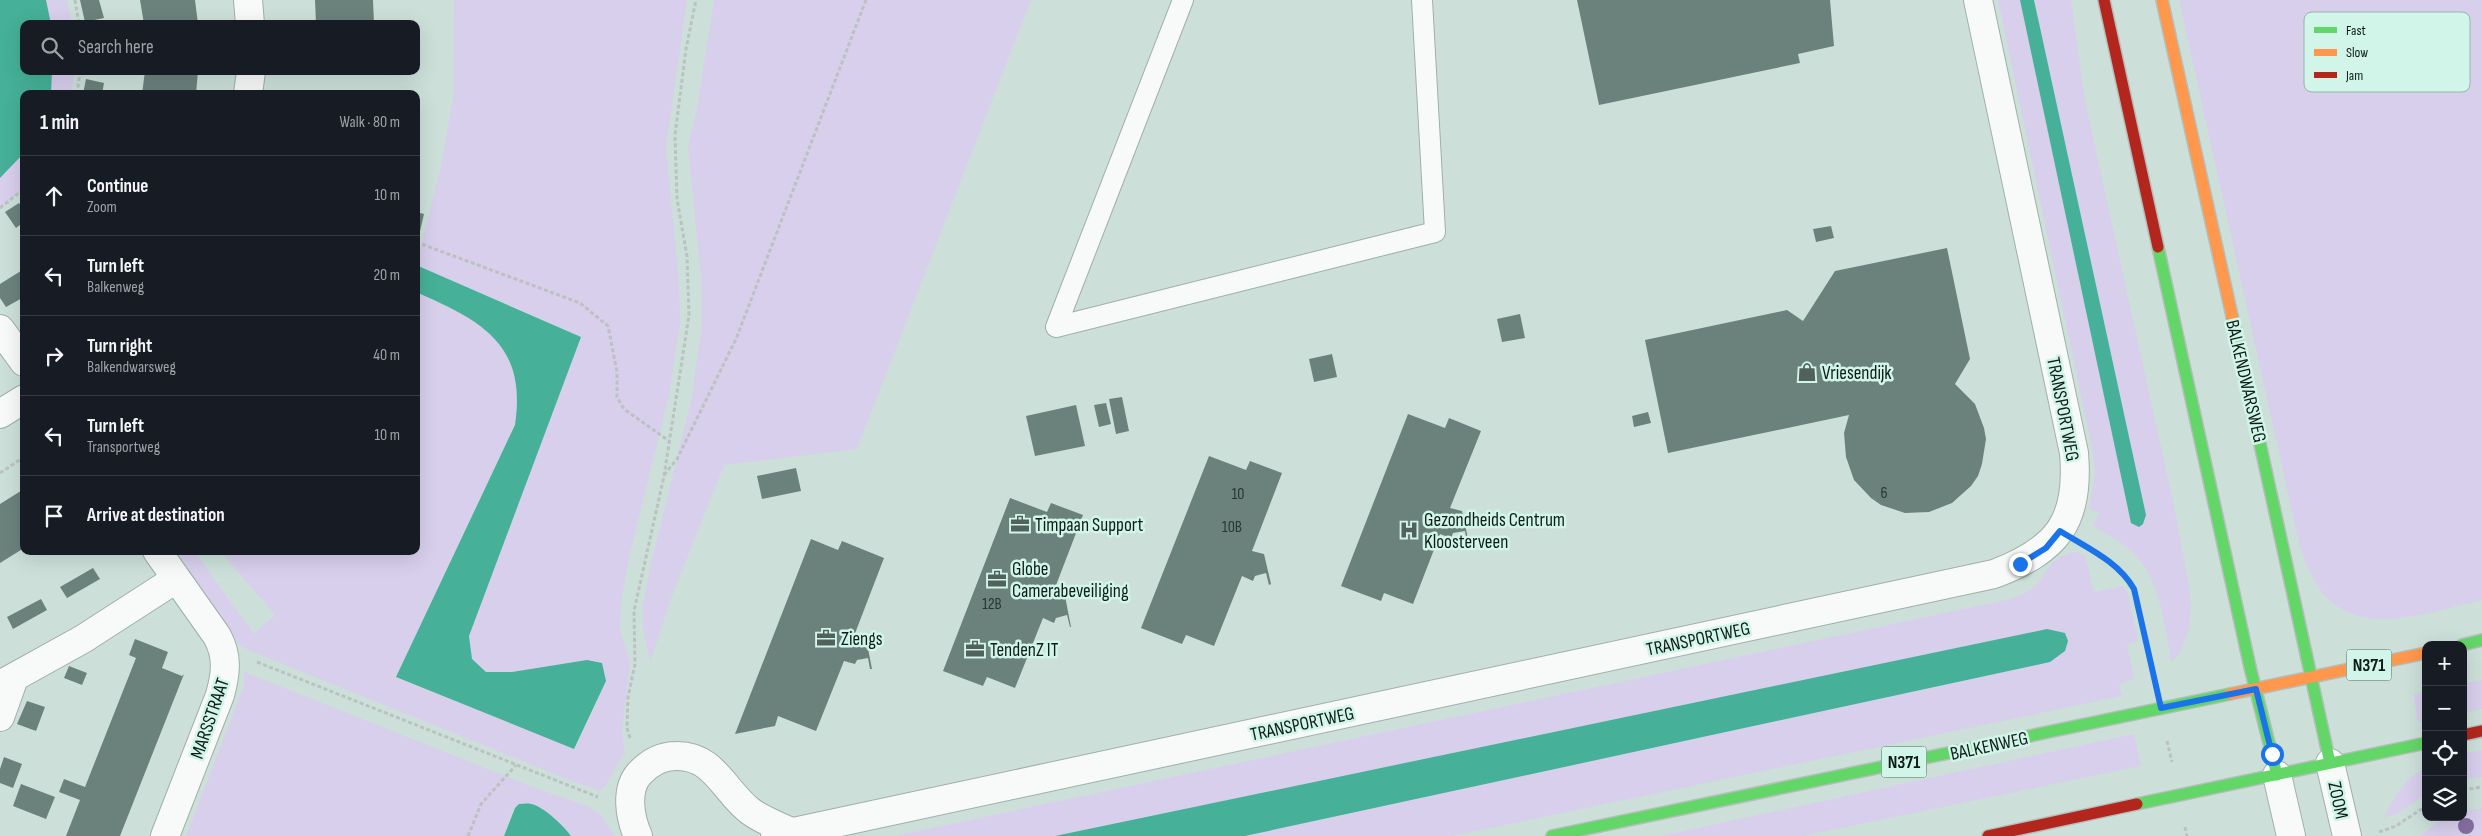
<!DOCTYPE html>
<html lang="en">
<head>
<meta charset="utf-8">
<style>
	:root { --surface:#171b24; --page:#20242c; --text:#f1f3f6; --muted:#9ea1a6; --line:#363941 }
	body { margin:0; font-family:"Sofia Sans Condensed",sans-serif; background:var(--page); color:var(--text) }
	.controls { position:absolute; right:15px; bottom:15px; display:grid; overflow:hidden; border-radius:10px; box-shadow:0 5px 20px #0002 }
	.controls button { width:45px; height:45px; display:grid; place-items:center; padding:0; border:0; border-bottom:1px solid var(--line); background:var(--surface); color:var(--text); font:25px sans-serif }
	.stop { position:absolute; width:15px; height:15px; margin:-11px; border:4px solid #1a73e8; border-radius:50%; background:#fff }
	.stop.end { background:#1a73e8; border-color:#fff; box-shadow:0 1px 5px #0008 }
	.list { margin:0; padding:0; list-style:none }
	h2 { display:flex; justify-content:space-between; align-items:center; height:65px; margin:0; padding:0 20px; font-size:21px }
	h2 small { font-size:16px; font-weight:400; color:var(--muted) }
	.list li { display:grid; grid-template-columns:32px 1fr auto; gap:15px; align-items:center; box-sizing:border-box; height:80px; padding:0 20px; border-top:1px solid var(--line) }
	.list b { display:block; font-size:19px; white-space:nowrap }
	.list p { margin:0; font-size:16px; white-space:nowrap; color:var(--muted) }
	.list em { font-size:16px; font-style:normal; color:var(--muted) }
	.icon { flex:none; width:28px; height:28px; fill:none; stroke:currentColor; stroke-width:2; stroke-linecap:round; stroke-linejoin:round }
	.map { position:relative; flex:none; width:2482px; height:836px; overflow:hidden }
	.search { position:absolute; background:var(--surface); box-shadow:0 5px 20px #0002; left:20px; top:20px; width:400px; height:55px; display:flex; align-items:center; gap:12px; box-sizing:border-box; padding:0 18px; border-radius:10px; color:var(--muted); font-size:19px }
	.panel { position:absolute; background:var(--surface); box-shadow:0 5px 20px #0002; left:20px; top:90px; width:400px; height:465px; border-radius:10px }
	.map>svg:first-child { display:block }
	.green { fill:#d7cfec }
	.water { fill:#46b098 }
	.building { fill:#6b827c }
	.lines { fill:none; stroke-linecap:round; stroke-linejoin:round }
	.lane-casing { stroke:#9fafaa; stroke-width:22 }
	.street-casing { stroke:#9fafaa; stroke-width:30 }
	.fast-casing { stroke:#b4bebb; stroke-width:14 }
	.slow-casing { stroke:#b4bebb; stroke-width:14 }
	.jam-casing { stroke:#b4bebb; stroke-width:14 }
	.path { stroke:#bbc2c0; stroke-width:3; stroke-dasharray:4 2.5; stroke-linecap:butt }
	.lane { stroke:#f7faf9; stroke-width:20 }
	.street { stroke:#f7faf9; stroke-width:28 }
	.fast { stroke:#63d668; stroke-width:11 }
	.slow { stroke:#ff974d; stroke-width:11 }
	.jam { stroke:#b3261e; stroke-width:11 }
	.tree { fill:#856e9f }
	.route { stroke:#1a73e8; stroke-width:6 }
	.labels { text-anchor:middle; stroke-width:5; stroke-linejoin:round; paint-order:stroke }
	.number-label { font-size:16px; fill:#263631 }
	.shield { fill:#d1f5e8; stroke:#495d56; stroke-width:1 }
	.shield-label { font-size:18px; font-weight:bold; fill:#0f1c18 }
	.poi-label { font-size:19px; fill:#0f1c18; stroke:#d1f5e8; text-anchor:start }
	.street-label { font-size:19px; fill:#0f1c18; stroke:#d1f5e8 }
	.key { fill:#d1f5e8; stroke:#97b4aa; stroke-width:1 }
	.key-label { font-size:14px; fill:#0f1c18 }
</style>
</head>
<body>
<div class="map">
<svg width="2482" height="836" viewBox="0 0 2482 836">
	<rect width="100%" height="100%" fill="#cce0d9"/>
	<g class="green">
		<path d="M46,0H67L72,24H51Z"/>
		<path d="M454,0H687L666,148L679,281L680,323L669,396L628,562L621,602L620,629L630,663L622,730L625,754C615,765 611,781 600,791L567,779L246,649L238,643L176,551H194L254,634L275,615L220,551H416V304L421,294C437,303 470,315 483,327C515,355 520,385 515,425L396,677L575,749L606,681L587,660L512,672H486L472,659L469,636L581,337L416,265L441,166L453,98Z"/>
		<path d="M714,0H1031L857,449L724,465L670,601L650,663L643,628V604L650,568L691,401L702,324L701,279L688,146L697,108Z"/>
		<path d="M1998,0H2020L2131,522L2146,515L2034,0H2071L2085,101L2174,506L2188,580L2191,605L2189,629L2182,648L2172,663C2163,621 2161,572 2123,544C2114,538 2103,532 2093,526L2099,513L2089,509L2095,473L2092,448Z"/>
		<path d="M2179,0H2482V600C2433,611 2359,640 2322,592C2311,578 2305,561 2299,544Z"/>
		<path d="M52,71H75L71,94H51Z"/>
		<path d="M24,153V189L0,208V178Z"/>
		<path d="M2076,552L2085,555L2094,592L2123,586L2128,594L2138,641L2127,644L2134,679L2119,684L2122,696L1452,836H1245L2050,662L1055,836H895L2011,599C2017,596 2025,594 2030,590C2046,580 2049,554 2076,552Z"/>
		<path d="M244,672L530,786L590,807L602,816L614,836H571C563,824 535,799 519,804C511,807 507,829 504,836H186L244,686Z"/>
		<path d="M2482,680V709L2463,713V683Z"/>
		<path d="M2426,691V721L2418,722L2413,694Z"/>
		<path d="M2134,734L2141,766L1803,836H1661Z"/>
		<path d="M2482,750V777L2463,780V754Z"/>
		<path d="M2426,767V794L2396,814L2384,818C2393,796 2405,779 2426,767Z"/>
		<path d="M2482,808V836H2420L2445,817H2463V811Z"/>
	</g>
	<g class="water">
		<path d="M0,0H46L51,24H24V71H52L51,94H24V153L0,178Z"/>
		<path d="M2020,0H2034L2146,515L2143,524L2139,527L2131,523Z"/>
		<path d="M416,265L581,337L469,636L472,659L486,672H512L587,660L602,663L606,681L574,749L396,677L515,425C527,344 482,321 416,292Z"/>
		<path d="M2047,629L2065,633L2068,641L2065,651L2050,662L1245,836H1055Z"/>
		<path d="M519,804C523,804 527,803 531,804C543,806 564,826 571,836H504L515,808Z"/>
	</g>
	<g class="building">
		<path d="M80,0H99L104,18L85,22Z"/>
		<path d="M140,0H195L198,24H144Z"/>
		<path d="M315,0H373L374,24H316Z"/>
		<path d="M1577,0H1830L1834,46L1798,54L1800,63L1599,105Z"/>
		<path d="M145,71H198L196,94H142Z"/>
		<path d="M358,71H390V73L358,74Z"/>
		<path d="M86,79L104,83L102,94H83Z"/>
		<path d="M19,203L24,210V222L16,228L5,212Z"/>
		<path d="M416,212L424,214L420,231L416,230Z"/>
		<path d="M1831,226L1834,238L1816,242L1813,229Z"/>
		<path d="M1947,248L1970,359L1955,384L1975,404L1984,428L1986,439L1982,464L1978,476L1971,486L1952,503L1929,512L1905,513L1881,505L1871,498L1854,480L1846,457L1844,433L1849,415L1668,453L1645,340L1787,310L1803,321L1835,271Z"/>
		<path d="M24,269V297L6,307L0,298V284Z"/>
		<path d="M1520,314L1525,338L1502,342L1497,319Z"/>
		<path d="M1332,354L1337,377L1314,382L1309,359Z"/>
		<path d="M1122,397L1129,431L1116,434L1109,399Z"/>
		<path d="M1106,403L1111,424L1099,427L1094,405Z"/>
		<path d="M1076,405L1085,446L1035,456L1026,416Z"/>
		<path d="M1648,412L1651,423L1634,427L1632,416Z"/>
		<path d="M1408,414L1445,428L1449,418L1481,431L1450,508L1462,511L1469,543H1467L1465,531L1453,533L1451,538L1440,534L1413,604L1384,593L1381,601L1341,586Z"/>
		<path d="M1209,456L1246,470L1250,461L1282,473L1252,551L1264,554L1271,584L1269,585L1266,573L1255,576L1253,581L1242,576L1214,646L1186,635L1182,644L1141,628Z"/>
		<path d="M796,468L801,491L762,499L757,476Z"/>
		<path d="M24,489V548L0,563V504Z"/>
		<path d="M1010,498L1047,512L1051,503L1083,515L1053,593L1065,596L1071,627H1070L1067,615L1056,618L1054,623L1043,618L1015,688L987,677L983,686L943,671Z"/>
		<path d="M811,539L838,550L842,541L884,558L854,636L866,638L872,669H870L868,658L857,660L855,664L844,661L816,731L778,716L775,726L735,734Z"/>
		<path d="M93,568L100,579L67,598L60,587Z"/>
		<path d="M41,599L47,610L13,629L7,617Z"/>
		<path d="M135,639L168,652L162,668L182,676L184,674L120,836H66L80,800L59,792L64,779L85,787L136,658L129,655Z"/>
		<path d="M69,666L87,673L82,685L64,678Z"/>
		<path d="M27,701L45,707L36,731L17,724Z"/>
		<path d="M4,757L22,764L13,788L0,783V769Z"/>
		<path d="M21,784L55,797L46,819L13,806Z"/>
	</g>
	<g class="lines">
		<g class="lane-casing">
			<path id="lane" d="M1183,0L1056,327L1435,232L1422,0"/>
		</g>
		<g class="street-casing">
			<g id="street">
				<path d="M248,0L250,24"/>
				<path d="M248,94L251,71"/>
				<path d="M0,329L24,362"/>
				<path d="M0,414L24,399"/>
				<path d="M157,551L217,636C228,656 226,673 220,695L165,836"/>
				<path d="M0,685L83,639L176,579"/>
				<path d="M0,717L14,678"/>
				<path d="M2330,763L2347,836"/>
				<path d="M2277,775L2291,836"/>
				<path d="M638,836C630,818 625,790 639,774C649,763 662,756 676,756C714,755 724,791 750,811C762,820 778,826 791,832"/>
				<path d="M775,836L1994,574C2057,550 2080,522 2074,453L1978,0"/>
			</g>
		</g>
		<g class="fast-casing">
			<g id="fast">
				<path d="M2158,247L2250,667L2277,775"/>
				<path d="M2232,316L2330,763"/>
				<path d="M2462,645L2482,640"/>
				<path d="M2137,804L2426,743"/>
				<path d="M1552,836L2230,694"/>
			</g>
		</g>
		<g class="slow-casing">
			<g id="slow">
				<path d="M2162,0L2232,316"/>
				<path d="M2230,694L2426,653"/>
			</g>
		</g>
		<g class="jam-casing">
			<g id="jam">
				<path d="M2104,0L2158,247"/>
				<path d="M2463,735L2482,731"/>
				<path d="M1988,836L2137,804"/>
			</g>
		</g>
		<g class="path">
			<path d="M75,0L79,24"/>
			<path d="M77,94L80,71"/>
			<path d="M0,208L24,189"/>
			<path d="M416,242L580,303L608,326L617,372V397L624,409L669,441"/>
			<path d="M0,473L24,457"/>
			<path d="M664,475L677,459L736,339L866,0"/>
			<path d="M2089,549C2107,560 2123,569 2134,589L2154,676"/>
			<path d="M257,662L598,797"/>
			<path d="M630,738L627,728L628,697L635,664L634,611L664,476L689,315L687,256L677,199L675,135L686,49L696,0"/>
			<path d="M2167,741L2172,762"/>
			<path d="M2463,790L2482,787"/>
			<path d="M2185,827L2187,836"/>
			<path d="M2379,832L2396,826L2426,806"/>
			<path d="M468,836L481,804L516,765"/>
		</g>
		<use href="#lane" class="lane"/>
		<use href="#street" class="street"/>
		<use href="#fast" class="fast"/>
		<use href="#slow" class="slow"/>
		<use href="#jam" class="jam"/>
	</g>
	<circle class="tree" cx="2466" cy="826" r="8"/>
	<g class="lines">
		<path class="route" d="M2020,564L2046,548L2060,531C2087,548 2118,561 2134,589L2161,708L2256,689L2272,754"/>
	</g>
	<defs>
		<g id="shop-bare" transform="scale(1.5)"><path d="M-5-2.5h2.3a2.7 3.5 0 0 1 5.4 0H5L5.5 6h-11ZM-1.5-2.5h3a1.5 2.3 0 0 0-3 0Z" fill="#51615c" stroke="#d1f5e8" stroke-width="2.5" paint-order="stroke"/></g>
		<g id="office-bare" transform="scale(1.5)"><path d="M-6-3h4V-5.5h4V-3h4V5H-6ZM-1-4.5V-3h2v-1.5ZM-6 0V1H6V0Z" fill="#51615c" stroke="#d1f5e8" stroke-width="2.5" paint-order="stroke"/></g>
		<g id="hospital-bare" transform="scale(1.5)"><path d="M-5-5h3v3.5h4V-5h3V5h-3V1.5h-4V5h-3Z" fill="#51615c" stroke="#d1f5e8" stroke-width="2.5" paint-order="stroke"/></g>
	</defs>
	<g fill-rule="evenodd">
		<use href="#shop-bare" x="1807" y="372"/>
		<use href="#office-bare" x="1020" y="524"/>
		<use href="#hospital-bare" x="1409" y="530"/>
		<use href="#office-bare" x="997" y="579"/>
		<use href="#office-bare" x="826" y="638"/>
		<use href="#office-bare" x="975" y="649"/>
	</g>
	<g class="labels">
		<g class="number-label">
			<text x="1884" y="498">6</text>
			<text x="1238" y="499">10</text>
			<text x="1232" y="532">10B</text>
			<text x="992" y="609">12B</text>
		</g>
		<g class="shield">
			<rect x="2346.5" y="649.5" width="45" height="31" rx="4"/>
			<rect x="1881.5" y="746.5" width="45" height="31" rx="4"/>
		</g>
		<g class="shield-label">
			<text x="2369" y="671">N371</text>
			<text x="1904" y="768">N371</text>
		</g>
		<g class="poi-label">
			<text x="1822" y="379">Vriesendijk</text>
			<text x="1424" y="526">Gezondheids Centrum<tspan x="1424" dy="22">Kloosterveen</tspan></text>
			<text x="1035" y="531">Timpaan Support</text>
			<text x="1012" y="575">Globe<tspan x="1012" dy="22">Camerabeveiliging</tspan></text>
			<text x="841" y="645">Ziengs</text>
			<text x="990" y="656">TendenZ IT</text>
		</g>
		<g class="street-label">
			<text transform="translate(2247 381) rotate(77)" y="7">BALKENDWARSWEG</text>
			<text transform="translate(2064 409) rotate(79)" y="7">TRANSPORTWEG</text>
			<text transform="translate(1698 638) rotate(-12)" y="7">TRANSPORTWEG</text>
			<text transform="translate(209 718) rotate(-71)" y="7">MARSSTRAAT</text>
			<text transform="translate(1302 723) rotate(-12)" y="7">TRANSPORTWEG</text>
			<text transform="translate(1989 745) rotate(-12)" y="7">BALKENWEG</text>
			<text transform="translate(2339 800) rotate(78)" y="7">ZOOM</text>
		</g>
	</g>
	<rect x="2304" y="12" width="166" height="80" rx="8" class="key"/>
	<rect x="2314" y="27" width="23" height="6" fill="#63d668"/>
	<rect x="2314" y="49" width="23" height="7" fill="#ff974d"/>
	<rect x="2314" y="72" width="23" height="6" fill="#b3261e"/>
	<g class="key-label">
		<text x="2346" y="35">Fast</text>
		<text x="2346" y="57">Slow</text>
		<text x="2346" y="80">Jam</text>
	</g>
</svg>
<div class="controls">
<button>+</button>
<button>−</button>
<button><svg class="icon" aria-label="locate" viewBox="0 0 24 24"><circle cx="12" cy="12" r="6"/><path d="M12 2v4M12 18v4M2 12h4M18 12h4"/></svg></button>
<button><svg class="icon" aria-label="layers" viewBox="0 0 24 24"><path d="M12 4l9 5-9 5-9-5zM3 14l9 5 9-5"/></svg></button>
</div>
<div class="stop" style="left:2272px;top:754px"></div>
<div class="stop end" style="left:2020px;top:564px"></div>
<div class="search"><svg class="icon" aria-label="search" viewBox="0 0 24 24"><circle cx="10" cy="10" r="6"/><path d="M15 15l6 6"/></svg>Search here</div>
<section class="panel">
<h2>1 min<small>Walk · 80 m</small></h2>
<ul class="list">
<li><svg class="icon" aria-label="ahead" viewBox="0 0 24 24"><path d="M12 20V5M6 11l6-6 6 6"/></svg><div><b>Continue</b><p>Zoom</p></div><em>10 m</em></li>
<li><svg class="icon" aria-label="left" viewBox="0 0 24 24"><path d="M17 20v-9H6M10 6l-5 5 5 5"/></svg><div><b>Turn left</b><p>Balkenweg</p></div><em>20 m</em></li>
<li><svg class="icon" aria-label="right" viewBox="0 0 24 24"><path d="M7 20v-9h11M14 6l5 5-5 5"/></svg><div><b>Turn right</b><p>Balkendwarsweg</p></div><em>40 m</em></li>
<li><svg class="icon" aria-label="left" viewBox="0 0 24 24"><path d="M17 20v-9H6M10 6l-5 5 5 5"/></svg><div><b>Turn left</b><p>Transportweg</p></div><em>10 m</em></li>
<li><svg class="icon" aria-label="arrive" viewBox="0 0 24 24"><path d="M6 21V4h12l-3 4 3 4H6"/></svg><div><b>Arrive at destination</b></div></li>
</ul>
</section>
</div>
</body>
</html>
